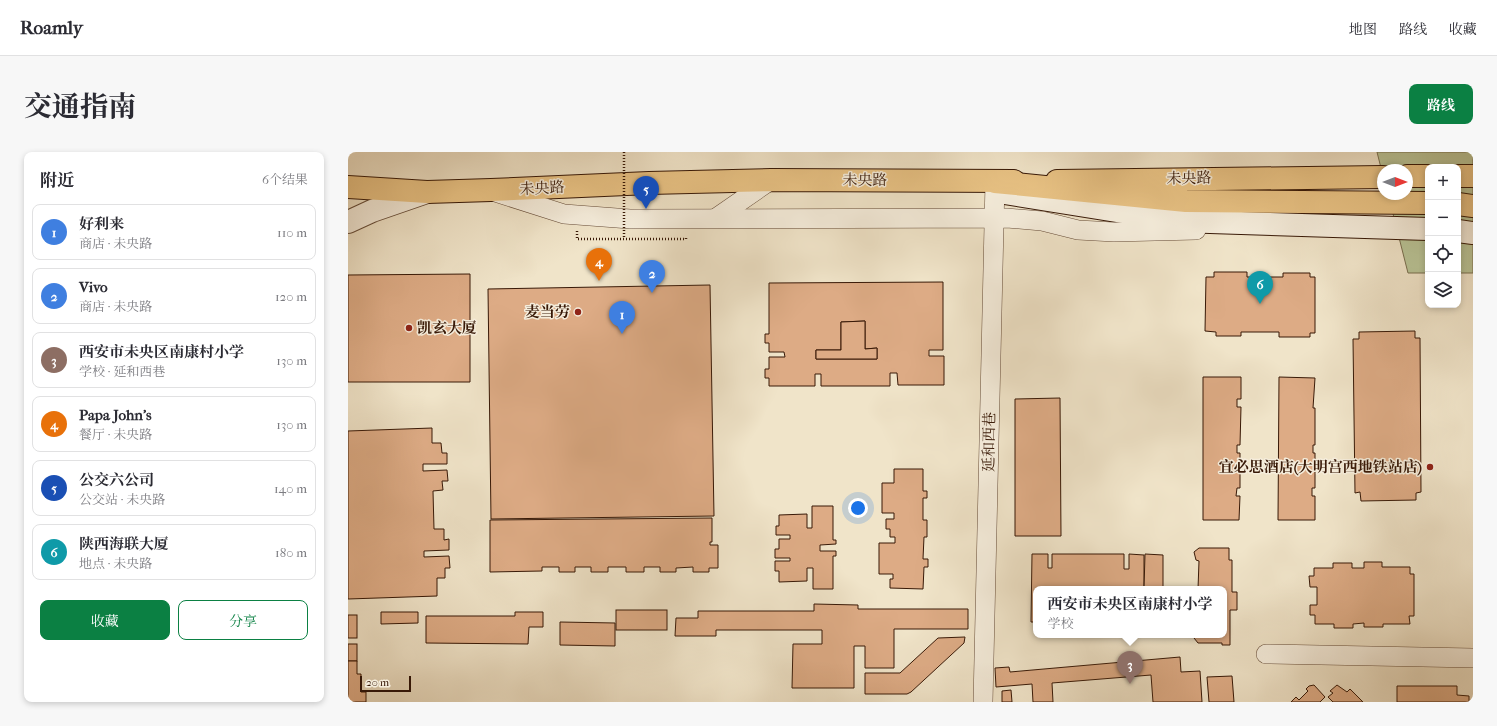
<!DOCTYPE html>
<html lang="zh">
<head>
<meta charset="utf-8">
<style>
	:root { --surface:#fff; --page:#f7f7f7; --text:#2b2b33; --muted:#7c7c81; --line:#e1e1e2; --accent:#0b8043 }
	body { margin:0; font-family:"IM FELL French Canon","Noto Serif SC",serif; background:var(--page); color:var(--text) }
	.controls { position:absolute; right:12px; top:12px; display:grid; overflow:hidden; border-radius:8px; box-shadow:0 2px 6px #0003 }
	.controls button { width:36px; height:36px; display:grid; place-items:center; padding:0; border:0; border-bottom:1px solid var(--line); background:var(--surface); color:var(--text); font:20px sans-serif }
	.compass { position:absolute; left:1029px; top:12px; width:36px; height:36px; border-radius:50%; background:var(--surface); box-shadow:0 2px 6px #0003; rotate:90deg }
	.scale { position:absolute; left:12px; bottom:10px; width:51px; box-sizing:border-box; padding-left:4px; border:2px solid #381907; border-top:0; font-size:11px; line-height:14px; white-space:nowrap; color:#381907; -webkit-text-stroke:3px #f5eddc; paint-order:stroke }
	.you { position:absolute; left:510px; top:356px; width:14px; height:14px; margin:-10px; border:3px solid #fff; border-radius:50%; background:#1a73e8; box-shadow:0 0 0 6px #1a73e833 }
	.badge { display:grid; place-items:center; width:26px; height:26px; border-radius:50%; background:var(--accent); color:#fff; font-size:13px; font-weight:700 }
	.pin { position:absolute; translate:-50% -33px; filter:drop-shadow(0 1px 2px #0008) }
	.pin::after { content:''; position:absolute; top:21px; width:14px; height:12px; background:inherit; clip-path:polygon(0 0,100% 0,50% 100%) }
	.popup { position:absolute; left:685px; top:434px; width:194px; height:52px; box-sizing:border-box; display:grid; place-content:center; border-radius:8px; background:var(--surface); filter:drop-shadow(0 1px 3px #0005); font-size:13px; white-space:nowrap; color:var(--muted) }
	.popup b { font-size:15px; color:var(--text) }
	.popup::after { content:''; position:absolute; left:50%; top:100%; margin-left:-8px; border:8px solid transparent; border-top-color:var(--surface) }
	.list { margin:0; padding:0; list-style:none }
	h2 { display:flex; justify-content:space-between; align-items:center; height:52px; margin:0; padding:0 16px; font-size:17px }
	h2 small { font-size:13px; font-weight:400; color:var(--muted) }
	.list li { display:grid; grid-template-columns:26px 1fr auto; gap:12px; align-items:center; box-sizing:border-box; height:56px; margin:0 8px 8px; padding:0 8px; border:1px solid var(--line); border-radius:8px }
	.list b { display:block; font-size:15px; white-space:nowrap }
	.list p { margin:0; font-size:13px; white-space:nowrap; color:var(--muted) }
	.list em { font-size:13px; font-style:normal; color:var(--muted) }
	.actions { display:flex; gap:8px; padding:12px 16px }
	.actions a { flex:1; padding:9px 0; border:1px solid var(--accent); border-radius:8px; text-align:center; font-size:14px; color:var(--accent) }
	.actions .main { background:var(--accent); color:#fff }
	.icon { flex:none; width:22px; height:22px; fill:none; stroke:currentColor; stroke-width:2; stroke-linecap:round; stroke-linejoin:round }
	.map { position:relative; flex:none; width:1125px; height:550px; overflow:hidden; border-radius:8px }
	header { display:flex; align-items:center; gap:24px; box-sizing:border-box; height:56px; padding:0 20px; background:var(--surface); border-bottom:1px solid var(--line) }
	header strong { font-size:19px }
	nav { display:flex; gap:22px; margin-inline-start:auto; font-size:14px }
	.intro { display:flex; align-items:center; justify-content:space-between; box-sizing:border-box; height:96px; padding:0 24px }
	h1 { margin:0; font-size:28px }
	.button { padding:10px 18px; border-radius:8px; background:var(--accent); color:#fff; font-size:14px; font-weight:700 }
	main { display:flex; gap:24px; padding:0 24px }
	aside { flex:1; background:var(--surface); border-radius:8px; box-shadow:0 2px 6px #0003 }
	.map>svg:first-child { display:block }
	.green { fill:#b9c497; stroke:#786e4f }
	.building { fill:#ddab85; stroke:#381907; fill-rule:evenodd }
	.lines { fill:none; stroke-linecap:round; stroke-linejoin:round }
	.minor-casing { stroke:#664c38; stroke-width:20 }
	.tertiary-casing { stroke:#664c38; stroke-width:24 }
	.secondary-casing { stroke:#381907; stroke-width:24 }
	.primary-casing { stroke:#381907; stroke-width:24 }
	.trunk-casing { stroke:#381907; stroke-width:24 }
	.path { stroke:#381907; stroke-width:2.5; stroke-dasharray:1 2; stroke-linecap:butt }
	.minor { stroke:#f5eddc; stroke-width:19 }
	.tertiary { stroke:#f5eddc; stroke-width:22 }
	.secondary { stroke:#f5eddc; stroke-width:22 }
	.primary { stroke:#e8c284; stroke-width:22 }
	.trunk { stroke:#e8c284; stroke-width:22 }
	.path-bridge { stroke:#381907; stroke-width:2.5; stroke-dasharray:1 2; stroke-linecap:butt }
	.poi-dot { fill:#8f2418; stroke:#f5eddc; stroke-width:1.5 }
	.labels { text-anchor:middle; stroke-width:3; stroke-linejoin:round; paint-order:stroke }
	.street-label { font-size:15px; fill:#381907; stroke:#f5eddc }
	.poi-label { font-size:15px; font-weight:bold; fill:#381907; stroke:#f5eddc; text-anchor:end }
</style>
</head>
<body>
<header>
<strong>Roamly</strong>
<nav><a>地图</a><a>路线</a><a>收藏</a></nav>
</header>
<div class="intro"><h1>交通指南</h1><a class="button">路线</a></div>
<main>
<aside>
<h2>附近<small>6个结果</small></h2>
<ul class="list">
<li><span class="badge" style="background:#3f7fe0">1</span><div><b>好利来</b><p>商店 · 未央路</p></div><em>110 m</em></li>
<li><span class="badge" style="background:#3f7fe0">2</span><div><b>Vivo</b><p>商店 · 未央路</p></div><em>120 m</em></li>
<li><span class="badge" style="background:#8d6e63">3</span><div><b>西安市未央区南康村小学</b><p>学校 · 延和西巷</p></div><em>130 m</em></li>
<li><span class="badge" style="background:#e8710a">4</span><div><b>Papa John's</b><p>餐厅 · 未央路</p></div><em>130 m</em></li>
<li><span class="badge" style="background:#1a4fb4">5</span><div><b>公交六公司</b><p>公交站 · 未央路</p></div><em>140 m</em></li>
<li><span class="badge" style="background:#0f9aa8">6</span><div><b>陕西海联大厦</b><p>地点 · 未央路</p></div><em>180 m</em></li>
</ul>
<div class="actions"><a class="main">收藏</a><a>分享</a></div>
</aside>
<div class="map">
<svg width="1125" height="550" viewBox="0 0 1125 550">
	<rect width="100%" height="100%" fill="#f0e4c9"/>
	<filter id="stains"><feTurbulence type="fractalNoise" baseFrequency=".005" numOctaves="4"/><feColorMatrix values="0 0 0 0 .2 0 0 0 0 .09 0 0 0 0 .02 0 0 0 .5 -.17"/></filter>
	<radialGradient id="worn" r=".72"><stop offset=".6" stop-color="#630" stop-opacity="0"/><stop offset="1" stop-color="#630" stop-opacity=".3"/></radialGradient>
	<path class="green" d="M1029,0H1125V121H1110V15H1080V121H1060L1040,42H1059V18H1035V24Z"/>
	<g class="building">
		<path d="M866,120H899V125H935V121H962V125H967V181H962V185H931V180H893V184H868V180L857,179L858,125H866Z"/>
		<path d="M122,122V230H0V123Z"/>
		<path d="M595,130V198H581V204H596V233H550L549,221H542V234H473V222H467V234H421V226H417V217H421V205H437L436,200H421V191H417V182H421V131ZM517,169V197L529,196V207H468V198H493V170Z"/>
		<path d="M362,133L366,364L143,367L140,137Z"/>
		<path d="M517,169V197L529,196V207H468V198H493V170Z"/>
		<path d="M1067,179V186H1072L1073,340L1068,341V348L1013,349L1012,340L1007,341L1005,187H1011V180Z"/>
		<path d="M855,225H893V247H889V255H893L892,293H889V301H892V336H889L888,344H892L891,368H855Z"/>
		<path d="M931,225L967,226L965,256H967V293H965V301H967V336H964V344H967V368H930Z"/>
		<path d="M712,246L713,384H667V247Z"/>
		<path d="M84,276V291H93L94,301H99V312H75V319L99,318L100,329H94L95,338L85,339L86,377H96V388L101,387V398L76,399V405L101,404L102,416H97V426H89V444L0,447V279Z"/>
		<path d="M546,317H575V339H579V346H575V368H579V385H576L575,407H580V415H576L575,437L542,436V427H545V422H531V391H547V385H542V377H538V367H546V361H534V331H546Z"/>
		<path d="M464,354H485V388H488V392L472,393V399H488V404H485V437H465V416H459V429L431,430V419H427V409H442V406H427V397H431V387H442V383H428V374H431V363L459,362V376H464Z"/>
		<path d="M364,366V390H362V393H370V416H361V420H345V415L328,416V420H312V415H296V420H278V415H260V420H243V415H227V420H211V415H194V419L142,420V368Z"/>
		<path d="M851,396H881V408H884V440H889V458H882V493H874V491H850L846,486V483H876V437H850L851,409L848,408L846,400Z"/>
		<path d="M684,402H700V416H704V402H776V417H781V402L796,403V437H688V470H683Z"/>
		<path d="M797,402L815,403V437H796Z"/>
		<path d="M1016,410H1034V415H1062V422H1066V464H1061L1062,472H1035V475H1016V471L1005,472V476H986V472H967V463H962V453H969V435H962L961,424H966V416H985V411H1004V416H1016Z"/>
		<path d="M466,452L510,453V457H620V477H546V516H517V494H506V536H444L445,492H474V478H368V484H327L328,466H350V459H466Z"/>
		<rect x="268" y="458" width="51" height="20"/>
		<path d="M33,460H70V471L33,472Z"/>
		<path d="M167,460H195V475H181L180,492L78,491V464H167Z"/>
		<rect x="0" y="463" width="9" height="23"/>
		<path d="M212,470L267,471V494L212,493Z"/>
		<path d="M617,485L616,491L563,540L559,542H517V521H552L590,486Z"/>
		<rect x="0" y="492" width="9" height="17"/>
		<path d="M832,505L833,520L852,519L854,550H805L803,523L704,531L705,550H685L684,532L648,535L647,516L661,515L662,520Z"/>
		<path d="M0,509H9V522H13V540H18V550H0Z"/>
		<path d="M884,524L886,550H861L859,525Z"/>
		<path d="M966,533L977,545L972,550H943L948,545L951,548L960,539L958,537L961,534Z"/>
		<path d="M989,533L999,540L1002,537L1015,550H985L980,545L985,541L982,539Z"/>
		<path d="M1049,534H1109V543L1121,544V550H1049Z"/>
		<path d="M663,538L664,550H654V539Z"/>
	</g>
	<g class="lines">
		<g class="minor-casing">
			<g id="minor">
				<path d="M147,40L216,62L282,67L659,66L694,69L730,78L766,80L848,78"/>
				<path d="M368,66L423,28"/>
				<path d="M918,502L1125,506"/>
				<path d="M635,550L647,30"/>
			</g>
		</g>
		<g class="tertiary-casing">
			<path id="tertiary" d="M0,70L24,59L79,40"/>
		</g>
		<g class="secondary-casing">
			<g id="secondary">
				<path d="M650,40L831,69L1080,77"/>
				<path d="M1110,79L1125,81"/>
			</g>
		</g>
		<g class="primary-casing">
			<g id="primary">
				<path d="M1059,24H1080"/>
				<path d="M1110,24H1125"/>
				<path d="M709,29L1035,25"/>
				<path d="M0,35L79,40L143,38L301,31L423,28L666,29"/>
			</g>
		</g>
		<g class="trunk-casing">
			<g id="trunk">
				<path d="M647,30L838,49L1080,51"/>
				<path d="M1110,52L1125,54"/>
			</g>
		</g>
		<path class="path" d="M229,79V87H338V85"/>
		<use href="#minor" class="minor"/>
		<use href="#tertiary" class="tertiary"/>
		<use href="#secondary" class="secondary"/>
		<use href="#primary" class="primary"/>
		<use href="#trunk" class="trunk"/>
		<path class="path-bridge" d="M276,0V87"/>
	</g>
	<g class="poi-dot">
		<circle cx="230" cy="160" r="4"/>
		<circle cx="61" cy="176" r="4"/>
		<circle cx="1082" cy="315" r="4"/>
	</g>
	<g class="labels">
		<g class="street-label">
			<text transform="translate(841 26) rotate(-1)" y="5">未央路</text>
			<text x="517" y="33">未央路</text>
			<text transform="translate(194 36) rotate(-3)" y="5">未央路</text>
			<text transform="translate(641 290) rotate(-89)" y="5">延和西巷</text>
		</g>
		<g class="poi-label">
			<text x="222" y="165">麦当劳</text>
			<text x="69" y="181" text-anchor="start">凯玄大厦</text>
			<text x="1074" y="320">宜必思酒店(大明宫西地铁站店)</text>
		</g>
	</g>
	<rect width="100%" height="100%" filter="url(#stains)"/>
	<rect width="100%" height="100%" fill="url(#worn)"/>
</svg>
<div class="controls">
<button>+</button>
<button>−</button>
<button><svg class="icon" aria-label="locate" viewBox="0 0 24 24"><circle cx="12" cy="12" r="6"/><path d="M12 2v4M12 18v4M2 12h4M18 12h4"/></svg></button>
<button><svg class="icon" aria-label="layers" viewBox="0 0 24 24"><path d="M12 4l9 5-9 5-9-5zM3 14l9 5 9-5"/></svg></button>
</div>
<svg class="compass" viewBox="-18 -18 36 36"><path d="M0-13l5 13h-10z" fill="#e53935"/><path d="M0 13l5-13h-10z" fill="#7c7c81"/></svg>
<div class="scale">20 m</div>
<div class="you"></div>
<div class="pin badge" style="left:274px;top:182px;background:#3f7fe0">1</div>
<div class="pin badge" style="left:304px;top:141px;background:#3f7fe0">2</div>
<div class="pin badge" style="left:782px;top:532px;background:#8d6e63">3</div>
<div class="popup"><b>西安市未央区南康村小学</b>学校</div>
<div class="pin badge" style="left:251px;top:129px;background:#e8710a">4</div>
<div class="pin badge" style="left:298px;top:57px;background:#1a4fb4">5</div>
<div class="pin badge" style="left:912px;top:152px;background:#0f9aa8">6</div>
</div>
</main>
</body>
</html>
